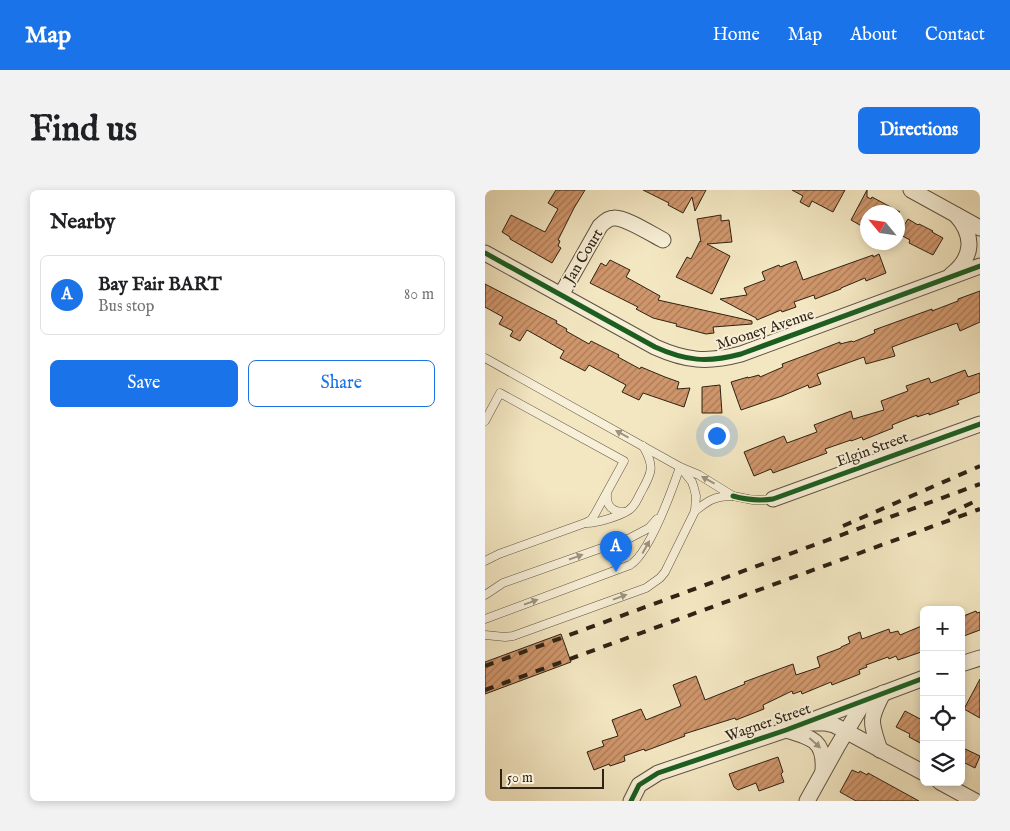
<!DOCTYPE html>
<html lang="en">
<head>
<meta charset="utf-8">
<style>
	:root { --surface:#fff; --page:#f2f2f2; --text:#202124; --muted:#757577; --line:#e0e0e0; --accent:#1a73e8 }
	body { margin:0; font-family:"IM FELL English",serif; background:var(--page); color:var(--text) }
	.controls { position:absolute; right:15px; bottom:15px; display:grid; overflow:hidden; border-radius:8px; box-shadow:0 2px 8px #0003 }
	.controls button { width:45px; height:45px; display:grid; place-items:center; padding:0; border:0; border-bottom:1px solid var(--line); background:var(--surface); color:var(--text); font:25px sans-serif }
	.compass { position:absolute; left:375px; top:15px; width:45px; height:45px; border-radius:50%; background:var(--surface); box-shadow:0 2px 8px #0003; rotate:299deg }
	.scale { position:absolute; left:15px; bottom:12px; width:104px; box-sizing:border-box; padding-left:5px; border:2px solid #2e2214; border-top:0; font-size:14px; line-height:18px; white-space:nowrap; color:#2e2214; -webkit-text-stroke:4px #f7efd7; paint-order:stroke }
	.you { position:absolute; left:231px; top:245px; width:18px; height:18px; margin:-12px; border:4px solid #fff; border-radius:50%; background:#1a73e8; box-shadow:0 0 0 8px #1a73e833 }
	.badge { display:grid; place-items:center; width:32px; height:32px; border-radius:50%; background:var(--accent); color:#fff; font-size:16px; font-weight:700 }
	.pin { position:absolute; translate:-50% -41px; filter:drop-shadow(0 1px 2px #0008) }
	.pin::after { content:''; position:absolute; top:26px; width:18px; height:15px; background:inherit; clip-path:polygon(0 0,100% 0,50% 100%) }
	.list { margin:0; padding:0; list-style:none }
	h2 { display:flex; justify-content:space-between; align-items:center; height:65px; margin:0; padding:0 20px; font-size:21px }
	h2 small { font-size:16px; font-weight:400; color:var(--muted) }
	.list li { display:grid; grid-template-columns:32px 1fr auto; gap:15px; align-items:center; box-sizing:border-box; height:80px; margin:0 10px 10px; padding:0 10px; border:1px solid var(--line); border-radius:8px }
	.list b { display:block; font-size:19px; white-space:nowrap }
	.list p { margin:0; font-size:16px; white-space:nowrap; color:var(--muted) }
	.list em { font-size:16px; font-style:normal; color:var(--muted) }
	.actions { display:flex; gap:10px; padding:15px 20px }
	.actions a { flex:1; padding:11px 0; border:1px solid var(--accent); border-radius:8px; text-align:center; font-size:18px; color:var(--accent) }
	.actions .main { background:var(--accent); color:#fff }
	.icon { flex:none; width:28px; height:28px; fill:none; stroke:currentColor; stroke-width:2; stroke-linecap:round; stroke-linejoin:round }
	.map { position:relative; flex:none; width:495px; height:611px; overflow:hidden; border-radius:8px }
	header { display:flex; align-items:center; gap:30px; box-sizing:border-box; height:70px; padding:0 25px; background:var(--accent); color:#fff }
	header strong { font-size:24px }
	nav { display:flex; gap:28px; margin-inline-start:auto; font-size:18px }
	.intro { display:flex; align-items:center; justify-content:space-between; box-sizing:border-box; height:120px; padding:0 30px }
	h1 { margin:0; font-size:35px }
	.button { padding:12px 22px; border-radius:8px; background:var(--accent); color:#fff; font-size:18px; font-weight:700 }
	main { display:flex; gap:30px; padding:0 30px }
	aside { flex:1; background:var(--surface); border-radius:8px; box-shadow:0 2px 8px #0003 }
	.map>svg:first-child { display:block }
	.building { fill:url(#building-hatch); stroke:#2e2214 }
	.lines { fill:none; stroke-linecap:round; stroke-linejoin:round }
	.lane-casing { stroke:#5f5340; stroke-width:9 }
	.street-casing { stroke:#5f5340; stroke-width:17 }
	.lane { stroke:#f7efd7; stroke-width:8 }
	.street { stroke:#f7efd7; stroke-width:15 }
	.rail { stroke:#2e2214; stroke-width:4; stroke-dasharray:9 9; stroke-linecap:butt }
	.cycleway-casing { stroke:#f7efd7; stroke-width:8 }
	.cycleway { stroke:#1b5e20; stroke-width:5 }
	.oneway { fill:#9d937f }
	.labels { text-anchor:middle; stroke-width:4; stroke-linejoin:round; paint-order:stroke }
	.street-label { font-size:15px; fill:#2e2214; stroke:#f7efd7 }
</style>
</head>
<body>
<header>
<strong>Map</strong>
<nav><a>Home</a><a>Map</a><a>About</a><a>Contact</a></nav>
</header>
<div class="intro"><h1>Find us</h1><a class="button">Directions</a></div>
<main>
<aside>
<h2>Nearby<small></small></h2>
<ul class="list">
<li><span class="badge">A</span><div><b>Bay Fair BART</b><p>Bus stop</p></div><em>80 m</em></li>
</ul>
<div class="actions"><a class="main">Save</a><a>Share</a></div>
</aside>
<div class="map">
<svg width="495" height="611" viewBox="0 0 495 611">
	<defs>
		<pattern id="building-hatch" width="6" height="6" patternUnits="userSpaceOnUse" patternTransform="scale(1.25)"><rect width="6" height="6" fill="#d0966b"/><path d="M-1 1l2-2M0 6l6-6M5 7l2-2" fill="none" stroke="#a97a57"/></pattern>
	</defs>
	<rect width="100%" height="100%" fill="#f3e7c2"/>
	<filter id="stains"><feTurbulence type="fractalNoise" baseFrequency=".004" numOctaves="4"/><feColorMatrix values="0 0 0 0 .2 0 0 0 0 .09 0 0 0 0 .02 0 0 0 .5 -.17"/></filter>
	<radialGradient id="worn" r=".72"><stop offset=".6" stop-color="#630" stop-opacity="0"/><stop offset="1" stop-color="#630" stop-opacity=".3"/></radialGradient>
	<g class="building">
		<path d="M71,0H100L89,18L73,50L75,51L73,56L76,58L67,73L25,49V47L17,42L26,25L60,42L73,19L63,13Z"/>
		<path d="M158,0H221L210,21L207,7L198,23L183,15L184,13Z"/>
		<path d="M307,0H360L348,22L327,11L324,17L315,12L318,6Z"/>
		<path d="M382,0V7L386,9L387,7L415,22H382V39L366,30Z"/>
		<path d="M236,25V31L244,30L247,52L222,54L245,66L227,104L191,87L202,67L206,69L215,51L216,52L212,29Z"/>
		<path d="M423,29L433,35L434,34L448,41L447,42L458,48L448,65L424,53L425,50L414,44Z"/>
		<path d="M394,64L401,83L381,91L380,88L356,98V99L330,109L329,105L309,112L311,117L297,122L296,120L272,130L271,128L235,109L262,105L259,98L280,90L277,82L294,75L295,77L311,71L318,90L388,65V67Z"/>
		<path d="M125,70L145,80L141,87L175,106L173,110L267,131V134L228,137L229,143L221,144L191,136L192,134L168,128L151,119L153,117L105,93L116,73L121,76Z"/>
		<path d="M0,94L72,131L71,133L82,139L81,141L104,154L106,151L134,165L133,167L155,179L156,177L180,187L194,192L192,199L205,198L199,217L158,203L154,210L137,202L141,195L104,175L100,181L75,168L79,161L42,140L35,151L25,146L28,141L14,134L18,127L0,117Z"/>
		<path d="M495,101V132L475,141L472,133L407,157L410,166L381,174L379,167L332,184L336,194L324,198L323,195L297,206L256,220L246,192L263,187V188L274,185L275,187L298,177L297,174L324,164L355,152V154L367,151L368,152L390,143L389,140L447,119V121L473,111V109Z"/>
		<path d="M480,180L483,187L495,183V202L472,211L474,214L444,225V223L432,227V225L407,235L408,238L378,250L377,247L366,251V250L340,259L342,263L288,283L286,279L269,286L259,262L299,246L302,253L332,242L329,235L366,221L368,229L399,220L396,211L423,201L421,196L444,188L446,193Z"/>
		<path d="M235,195L237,223H217V197Z"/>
		<path d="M491,421L492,423L495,422V440L476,447V427Z"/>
		<path d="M439,435V461L413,470L411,466L404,469L403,467L381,475L382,477L374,480L375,484L347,495L346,492L317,504L316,501L308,504L307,501L278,515L279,519L251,530L250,528L199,544L200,546L160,561L159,559L139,566L140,571L125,576L124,574L109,580L102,562L119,556L117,551L133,546L127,530L156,519L161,530L196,516L188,495L211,486L220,510L260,494L259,492L308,474L311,485L335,477L332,467L356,458V457L365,453L363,447L375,442L377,449L404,439L405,443L413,441L415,445Z"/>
		<path d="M76,444L86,472L0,504V472Z"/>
		<path d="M495,489V528L479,519Z"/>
		<path d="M420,521L439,531V555L424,547L425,544L411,537Z"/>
		<path d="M476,557L495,566L490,578L476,571Z"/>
		<path d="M293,567L298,582L296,584L299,592L274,601L271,593L253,600L249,597L244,584Z"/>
		<path d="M367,580L374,583L375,581L382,585L383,583L434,611H371L355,602Z"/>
	</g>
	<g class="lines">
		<g class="lane-casing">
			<g id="lane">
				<path d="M0,168L195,277L214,285L248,306L268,310H279L288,309"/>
				<path d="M0,231L15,203L139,271L110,324L106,330L100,333L14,364L0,371"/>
				<path d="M122,305C121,316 128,322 139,322"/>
				<path d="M210,321C224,310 230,306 248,306"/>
				<path d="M102,333C113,333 135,326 144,320C150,316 152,310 155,304C166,284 171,278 158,256"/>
				<path d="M0,405L18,393L145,348L164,338L172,329"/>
				<path d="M0,429L145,375C165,363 187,300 195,277"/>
				<path d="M0,445L20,447L28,446L161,398L175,388L180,382L210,321L211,306L209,298L207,292L196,278"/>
			</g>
		</g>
		<g class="street-casing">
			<g id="street">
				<path d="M426,0L495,38"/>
				<path d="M0,63L170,157C201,171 222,173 256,164L495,76"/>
				<path d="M466,85C488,68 490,46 471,25"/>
				<path d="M76,105L115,36C119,32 124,28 129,28C140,27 168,45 178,50"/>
				<path d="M288,309L495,234"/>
				<path d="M476,474L495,468"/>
				<path d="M325,533H340L349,535L439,583"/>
				<path d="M301,540C328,548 340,551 338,581"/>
				<path d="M395,560C385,531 384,530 398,503"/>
				<path d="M455,592L490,611"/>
				<path d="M146,611L154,595L173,583L301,540L439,488"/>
				<path d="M322,611L352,557L380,510"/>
			</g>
		</g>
		<use href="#lane" class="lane"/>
		<use href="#street" class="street"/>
		<g class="rail">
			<path d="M463,324L495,309"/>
			<path d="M358,336L495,276"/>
			<path d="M0,476L495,294"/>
			<path d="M0,500L495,319"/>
		</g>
		<g class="cycleway-casing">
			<g id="cycleway">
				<path d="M0,63L170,157C201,171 222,173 256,164L495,76"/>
				<path d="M248,306C262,310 274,311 288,309L495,234"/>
				<path d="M146,611L154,595L173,583L301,540L439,488"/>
			</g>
		</g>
		<use href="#cycleway" class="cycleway"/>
	</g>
	<defs><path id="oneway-solid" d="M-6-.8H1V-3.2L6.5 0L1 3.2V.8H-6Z" transform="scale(1.25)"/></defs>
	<g class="oneway">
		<use href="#oneway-solid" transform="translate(137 244) rotate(-151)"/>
		<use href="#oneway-solid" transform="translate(223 290) rotate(-151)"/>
		<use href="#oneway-solid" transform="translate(161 357) rotate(-61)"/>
		<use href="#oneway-solid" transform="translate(91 367) rotate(-19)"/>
		<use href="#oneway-solid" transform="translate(135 407) rotate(-20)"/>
		<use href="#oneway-solid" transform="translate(46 412) rotate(-20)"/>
		<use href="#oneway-solid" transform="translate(330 553) rotate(42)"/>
	</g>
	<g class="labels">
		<g class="street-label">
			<text transform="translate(98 66) rotate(-59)" y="5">Jan Court</text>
			<text transform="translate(280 139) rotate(-18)" y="5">Mooney Avenue</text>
			<text transform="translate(387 259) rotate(-20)" y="5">Elgin Street</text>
			<text transform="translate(283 532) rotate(-19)" y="5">Wagner Street</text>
		</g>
	</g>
	<rect width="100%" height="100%" filter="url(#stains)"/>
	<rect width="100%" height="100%" fill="url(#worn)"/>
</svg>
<div class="controls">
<button>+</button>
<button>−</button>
<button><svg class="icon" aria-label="locate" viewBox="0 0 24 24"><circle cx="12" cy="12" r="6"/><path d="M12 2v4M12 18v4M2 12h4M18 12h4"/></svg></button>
<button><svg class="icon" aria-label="layers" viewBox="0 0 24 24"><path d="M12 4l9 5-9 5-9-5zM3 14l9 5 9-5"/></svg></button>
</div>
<svg class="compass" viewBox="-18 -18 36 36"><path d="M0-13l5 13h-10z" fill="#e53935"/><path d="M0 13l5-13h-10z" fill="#757577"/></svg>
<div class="scale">50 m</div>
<div class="you"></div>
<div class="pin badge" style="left:131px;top:382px">A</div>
</div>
</main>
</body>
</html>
